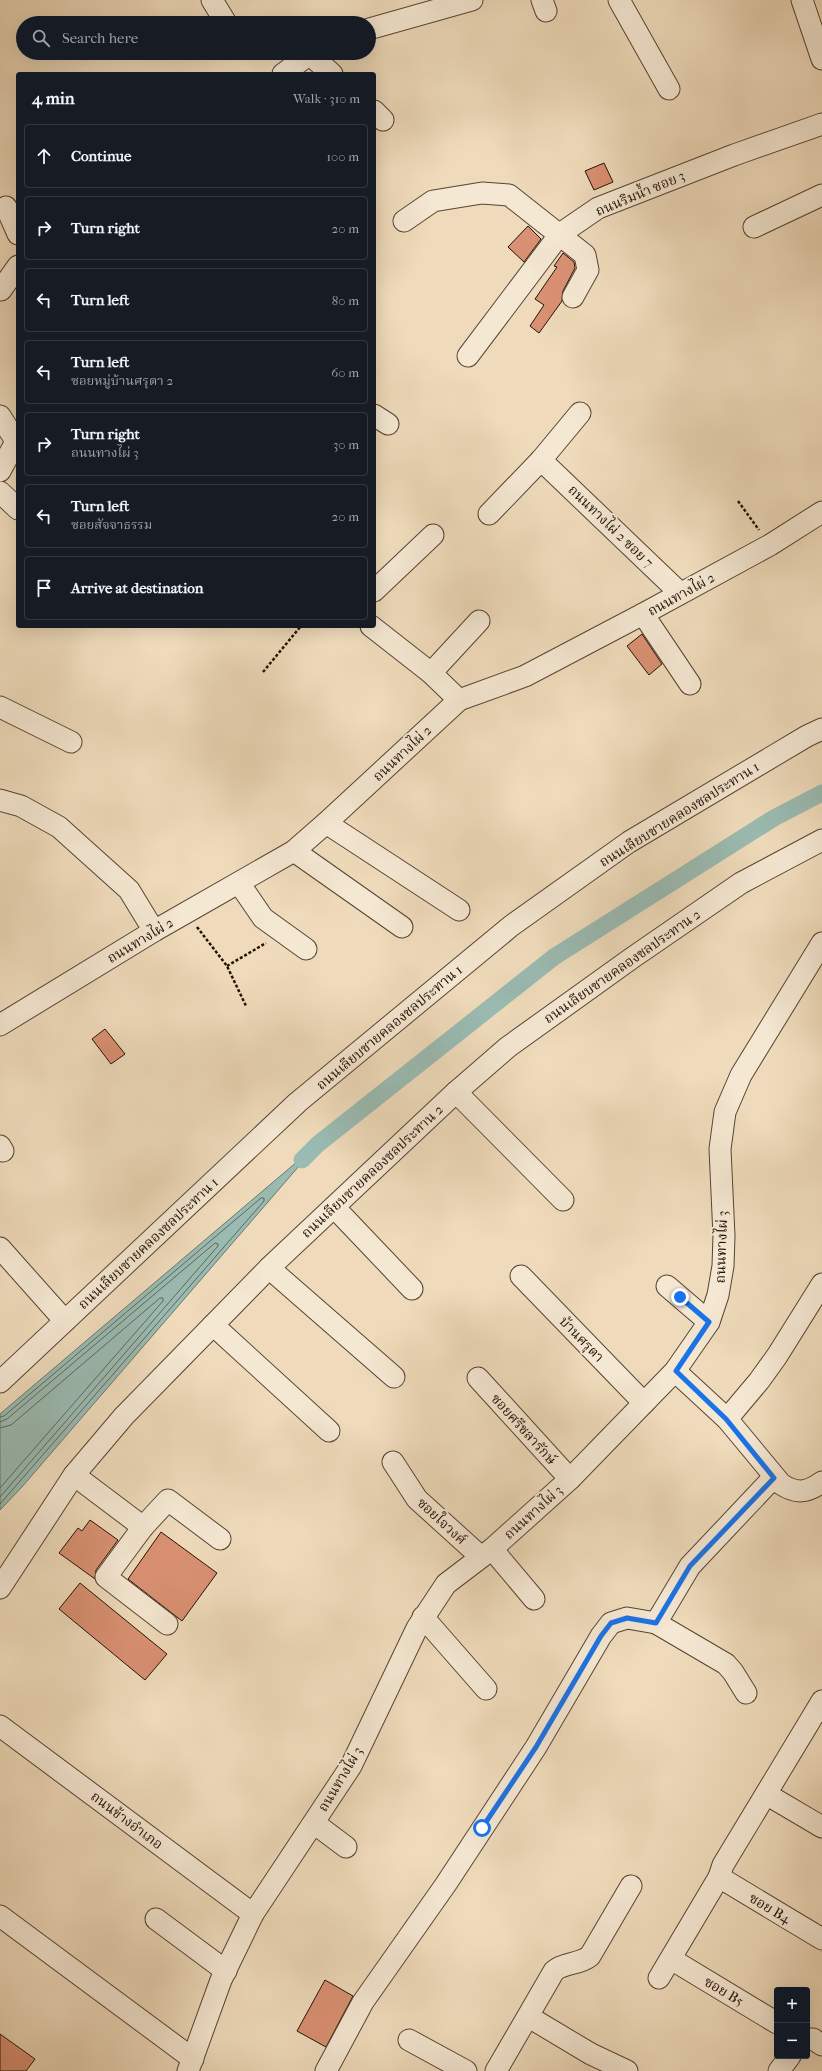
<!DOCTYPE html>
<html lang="en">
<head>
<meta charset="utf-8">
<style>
	:root { --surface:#171b24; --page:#242831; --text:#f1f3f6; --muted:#9ea1a6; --line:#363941 }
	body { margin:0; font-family:"IM FELL French Canon","Noto Serif Thai",serif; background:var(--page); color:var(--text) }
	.controls { position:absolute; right:12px; bottom:12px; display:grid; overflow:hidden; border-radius:4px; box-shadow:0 4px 16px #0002 }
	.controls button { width:36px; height:36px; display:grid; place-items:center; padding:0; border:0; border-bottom:1px solid var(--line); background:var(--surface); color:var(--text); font:20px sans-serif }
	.stop { position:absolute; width:12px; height:12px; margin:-9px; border:3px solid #1a73e8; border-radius:50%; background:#fff }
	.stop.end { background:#1a73e8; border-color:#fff; box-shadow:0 1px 4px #0008 }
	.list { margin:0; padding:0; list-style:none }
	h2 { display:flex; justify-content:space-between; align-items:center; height:52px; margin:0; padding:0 16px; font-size:17px }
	h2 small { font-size:13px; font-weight:400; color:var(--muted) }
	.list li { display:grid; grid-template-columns:26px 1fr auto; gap:12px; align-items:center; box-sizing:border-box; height:64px; margin:0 8px 8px; padding:0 8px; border:1px solid var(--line); border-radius:4px }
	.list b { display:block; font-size:15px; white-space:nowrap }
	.list p { margin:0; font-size:13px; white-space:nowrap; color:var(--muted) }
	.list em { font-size:13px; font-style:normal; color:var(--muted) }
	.icon { flex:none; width:22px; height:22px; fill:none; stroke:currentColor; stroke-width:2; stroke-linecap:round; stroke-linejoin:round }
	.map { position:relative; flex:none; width:822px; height:2071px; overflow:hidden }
	.search { position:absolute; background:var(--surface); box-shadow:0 4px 16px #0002; left:16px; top:16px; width:360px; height:44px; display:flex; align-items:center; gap:10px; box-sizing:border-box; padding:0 14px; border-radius:22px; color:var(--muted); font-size:15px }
	.panel { position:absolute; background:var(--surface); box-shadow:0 4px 16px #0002; left:16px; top:72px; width:360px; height:556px; border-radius:4px }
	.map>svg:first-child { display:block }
	.water { fill:#9abbb2; stroke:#6b776d }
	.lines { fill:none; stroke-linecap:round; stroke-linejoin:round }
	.shore { stroke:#5f665c; stroke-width:1 }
	.canal { stroke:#9abbb2; stroke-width:17 }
	.building { fill:#da9173; stroke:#241106 }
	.minor-casing { stroke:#574433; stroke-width:23 }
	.path { stroke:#241106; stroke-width:2.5; stroke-dasharray:3 2; stroke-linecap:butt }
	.minor { stroke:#f5e8d3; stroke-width:21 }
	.route { stroke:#1a73e8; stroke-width:5 }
	.labels { text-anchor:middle; stroke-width:4; stroke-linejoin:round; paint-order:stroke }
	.street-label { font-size:14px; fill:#241106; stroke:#f5e8d3 }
</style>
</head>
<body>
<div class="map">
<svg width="822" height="2071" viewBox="0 0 822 2071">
	<rect width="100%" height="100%" fill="#efdbbb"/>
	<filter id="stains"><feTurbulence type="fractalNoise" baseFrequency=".005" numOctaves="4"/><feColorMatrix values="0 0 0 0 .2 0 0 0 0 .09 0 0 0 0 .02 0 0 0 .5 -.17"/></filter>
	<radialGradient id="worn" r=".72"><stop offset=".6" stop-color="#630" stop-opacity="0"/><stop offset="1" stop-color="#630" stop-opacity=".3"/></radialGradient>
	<path class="water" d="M318,1144L21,1488L0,1510V1414Z"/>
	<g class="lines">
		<g class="shore">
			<path d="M0,1417L4,1416L261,1198H264V1201L0,1504"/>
			<path d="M0,1422L7,1419L215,1243L218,1244V1246L0,1497"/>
			<path d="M0,1428L11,1425L160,1298H163V1301L0,1488"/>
		</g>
		<path class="canal" d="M302,1160L318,1144L554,957L774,818L822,793"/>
	</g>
	<g class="building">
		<path d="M604,163L613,182L594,190L585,171Z"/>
		<path d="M528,226L541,239L524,262L508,247Z"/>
		<path d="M563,253L574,262L575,268L563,291L562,301L539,333L530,326L544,305L535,299L557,267L554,266Z"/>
		<path d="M642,634L662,664L649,675L627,646Z"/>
		<path d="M105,1029L125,1054L111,1064L92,1039Z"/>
		<path d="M90,1520L118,1540L96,1570L95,1579L59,1553L78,1528L82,1531Z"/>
		<path d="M161,1532L217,1573L182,1621L128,1579Z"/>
		<path d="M80,1583L167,1654L145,1680L59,1609Z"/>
		<path d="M325,1980L353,1996L326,2047L297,2031Z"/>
		<path d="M0,2034L35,2059L26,2071H0Z"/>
	</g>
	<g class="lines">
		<g class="minor-casing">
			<g id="minor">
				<path d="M212,0L226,23"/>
				<path d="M542,0L546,11"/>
				<path d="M619,0L669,89"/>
				<path d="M802,0L822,59"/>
				<path d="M369,29L472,0"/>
				<path d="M309,54L332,74"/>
				<path d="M283,74L311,53"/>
				<path d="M374,111L383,120"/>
				<path d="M6,207L18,234"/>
				<path d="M404,221L433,201L482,193L509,195L585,255L588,270L573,297"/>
				<path d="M754,227L822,195"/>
				<path d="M1,290L18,266"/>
				<path d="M468,356L560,234L598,208L734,155L822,124"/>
				<path d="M374,415L388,424"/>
				<path d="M0,416L16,441"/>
				<path d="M541,460L680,593"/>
				<path d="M0,471L18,438"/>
				<path d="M0,492L18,509"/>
				<path d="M489,514L541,460L580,413"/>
				<path d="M374,591L433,535"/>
				<path d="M643,614L690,684"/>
				<path d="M371,626L431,673L459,700"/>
				<path d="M431,673L479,621"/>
				<path d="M0,707L71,742"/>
				<path d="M0,800L21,806L59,827L129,890L154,931"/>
				<path d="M326,823L459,910"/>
				<path d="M294,851L402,927"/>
				<path d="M239,883L263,918L306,949"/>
				<path d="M0,1025L154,931L294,851L326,823L459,700L525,676L643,614L770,545L822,512"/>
				<path d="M456,1092L563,1200"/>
				<path d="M0,1146L3,1151"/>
				<path d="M334,1207L412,1289"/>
				<path d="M0,1248L65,1321"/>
				<path d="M269,1268L394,1377"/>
				<path d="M521,1276L644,1403"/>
				<path d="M667,1286L709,1322"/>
				<path d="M213,1325L329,1431"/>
				<path d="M675,1371L727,1419L781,1484C796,1494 807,1493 822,1482"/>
				<path d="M478,1378L570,1479"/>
				<path d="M0,1382L298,1102L511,926L629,842L807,736L822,729"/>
				<path d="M727,1419L759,1381L777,1356L822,1284"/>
				<path d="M393,1462L417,1499L481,1557"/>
				<path d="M74,1475L143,1527"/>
				<path d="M492,1549L534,1599"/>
				<path d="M0,1588L74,1475L124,1416L269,1268L455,1093L508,1047L632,958L741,883L822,840"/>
				<path d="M423,1617L486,1689"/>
				<path d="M656,1623L690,1566L774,1477"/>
				<path d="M167,1624L106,1577L143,1527L168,1500L220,1539"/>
				<path d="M0,1726L253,1914"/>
				<path d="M766,1794L822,1827"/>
				<path d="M314,1823L346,1847"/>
				<path d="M719,1877L822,1939"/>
				<path d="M0,1916L193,2059"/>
				<path d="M156,1919L226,1971"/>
				<path d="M671,1959L777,2023"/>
				<path d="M659,1978L719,1877L723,1865L822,1701"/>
				<path d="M529,2017L591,2054L627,2071"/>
				<path d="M807,2039H813L822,2045"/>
				<path d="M409,2040L466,2071"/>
				<path d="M188,2071L221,1980L253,1914L351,1766L417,1628L446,1584L492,1549L570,1479L675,1371L709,1322L718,1295L723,1266L724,1236L720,1149L725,1112L741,1075L822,943"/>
				<path d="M326,2071L363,2002L446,1884L536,1747L601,1636L611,1623L627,1618L656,1623L726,1664L733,1672L746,1693"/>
				<path d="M496,2071L554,1971C564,1962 579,1965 590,1956L631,1886"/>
				<path d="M779,2071L790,2056"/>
			</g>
		</g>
		<g class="path">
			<path d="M738,501L759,530"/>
			<path d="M263,672L301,626"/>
			<path d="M197,927L227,966L246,1006"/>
			<path d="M227,966L266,943"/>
		</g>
		<use href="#minor" class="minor"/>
	</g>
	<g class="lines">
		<path class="route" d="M482,1828L536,1747L601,1636L611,1623L627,1618L656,1623L690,1566L774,1478L726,1419L676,1371L709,1322L680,1297"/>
	</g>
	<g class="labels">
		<g class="street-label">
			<text transform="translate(640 193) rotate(-23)" y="5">ถนนริมน้ำ ซอย 3</text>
			<text transform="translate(611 526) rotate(44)" y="5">ถนนทางไผ่ 2 ซอย 7</text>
			<text transform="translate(681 594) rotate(-29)" y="5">ถนนทางไผ่ 2</text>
			<text transform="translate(402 753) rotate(-43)" y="5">ถนนทางไผ่ 2</text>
			<text transform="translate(679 814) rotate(-32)" y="5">ถนนเลียบชายคลองชลประทาน 1</text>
			<text transform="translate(140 940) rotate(-31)" y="5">ถนนทางไผ่ 2</text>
			<text transform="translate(622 966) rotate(-35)" y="5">ถนนเลียบชายคลองชลประทาน 2</text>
			<text transform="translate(389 1027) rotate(-40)" y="5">ถนนเลียบชายคลองชลประทาน 1</text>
			<text transform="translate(372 1171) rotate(-43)" y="5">ถนนเลียบชายคลองชลประทาน 2</text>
			<text transform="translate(148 1243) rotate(-43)" y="5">ถนนเลียบชายคลองชลประทาน 1</text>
			<text transform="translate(721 1247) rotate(-88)" y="5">ถนนทางไผ่ 3</text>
			<text transform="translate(582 1339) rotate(46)" y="5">บ้านศรุตา</text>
			<text transform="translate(524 1429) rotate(48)" y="5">ซอยศรีชลารักษ์</text>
			<text transform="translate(533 1512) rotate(-42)" y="5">ถนนทางไผ่ 3</text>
			<text transform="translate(442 1521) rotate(43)" y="5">ซอยใจวงศ์</text>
			<text transform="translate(340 1779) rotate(-59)" y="5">ถนนทางไผ่ 3</text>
			<text transform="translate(127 1820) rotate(37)" y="5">ถนนข้างอำเภอ</text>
			<text transform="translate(770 1908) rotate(31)" y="5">ซอย B4</text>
			<text transform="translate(724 1991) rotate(31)" y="5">ซอย B5</text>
		</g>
	</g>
	<rect width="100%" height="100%" filter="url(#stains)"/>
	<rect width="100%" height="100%" fill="url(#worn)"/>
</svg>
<div class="controls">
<button>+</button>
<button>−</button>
</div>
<div class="stop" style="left:482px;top:1828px"></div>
<div class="stop end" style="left:680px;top:1297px"></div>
<div class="search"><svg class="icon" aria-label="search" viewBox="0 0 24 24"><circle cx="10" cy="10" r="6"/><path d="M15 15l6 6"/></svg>Search here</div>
<section class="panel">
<h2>4 min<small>Walk · 310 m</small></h2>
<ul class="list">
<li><svg class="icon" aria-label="ahead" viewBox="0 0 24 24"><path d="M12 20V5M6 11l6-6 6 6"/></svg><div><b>Continue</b></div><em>100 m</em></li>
<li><svg class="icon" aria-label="right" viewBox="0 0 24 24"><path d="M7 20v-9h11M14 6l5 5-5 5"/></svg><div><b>Turn right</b></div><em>20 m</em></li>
<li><svg class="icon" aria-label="left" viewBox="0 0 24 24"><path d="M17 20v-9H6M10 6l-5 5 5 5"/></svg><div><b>Turn left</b></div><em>80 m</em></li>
<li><svg class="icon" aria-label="left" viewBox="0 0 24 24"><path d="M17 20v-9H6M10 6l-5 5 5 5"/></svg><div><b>Turn left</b><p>ซอยหมู่บ้านศรุตา 2</p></div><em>60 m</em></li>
<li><svg class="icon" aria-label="right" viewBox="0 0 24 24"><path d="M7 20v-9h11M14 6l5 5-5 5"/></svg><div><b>Turn right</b><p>ถนนทางไผ่ 3</p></div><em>30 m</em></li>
<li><svg class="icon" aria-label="left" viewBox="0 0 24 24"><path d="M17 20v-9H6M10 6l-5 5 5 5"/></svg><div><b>Turn left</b><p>ซอยสัจจาธรรม</p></div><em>20 m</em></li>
<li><svg class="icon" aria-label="arrive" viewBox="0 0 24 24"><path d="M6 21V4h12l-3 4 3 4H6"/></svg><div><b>Arrive at destination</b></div></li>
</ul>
</section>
</div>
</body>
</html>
